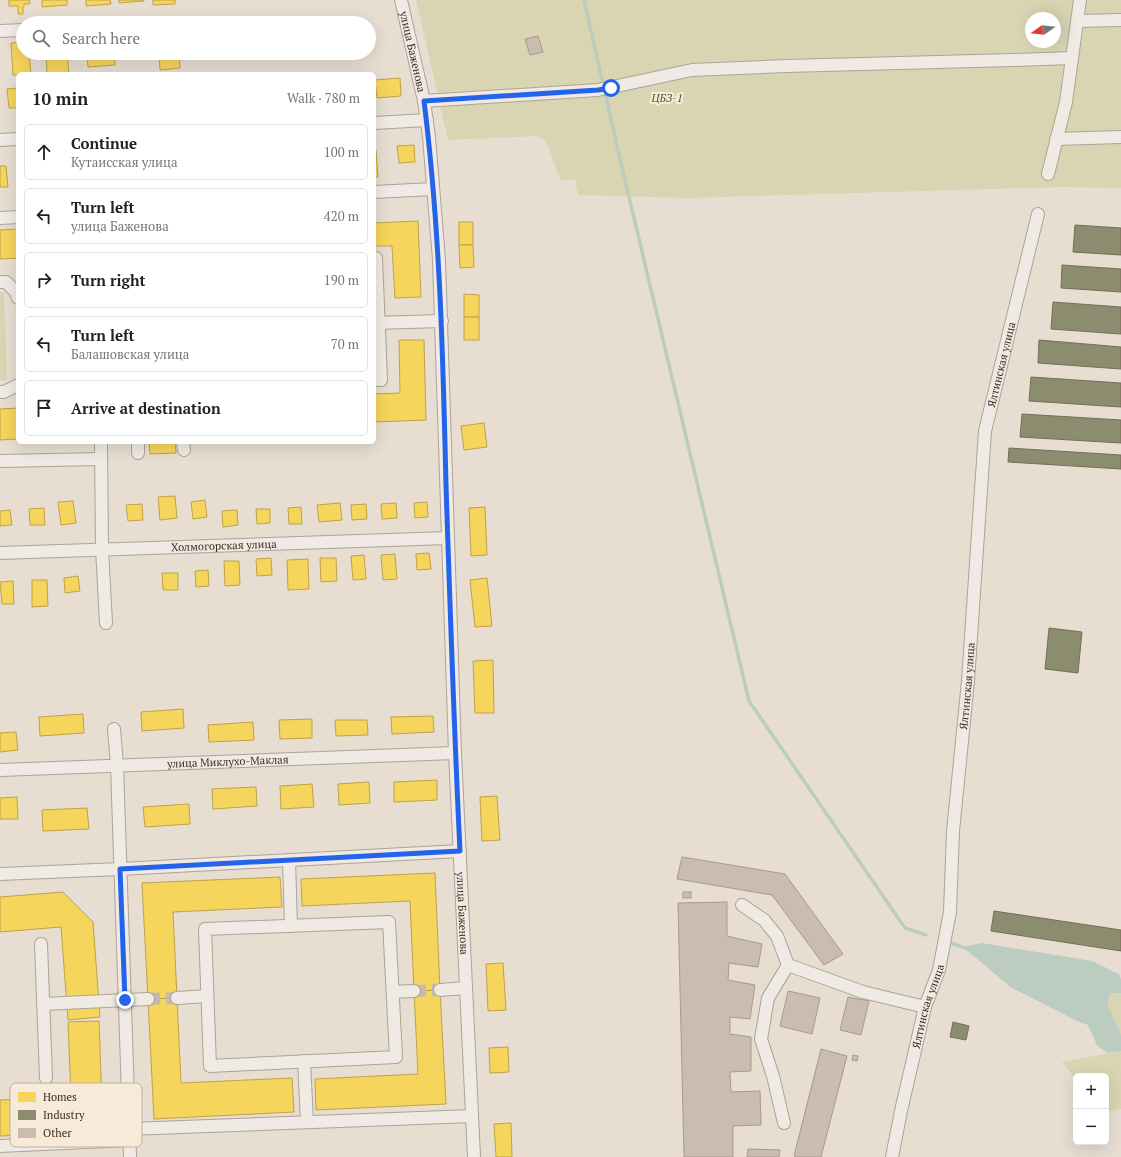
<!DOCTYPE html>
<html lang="en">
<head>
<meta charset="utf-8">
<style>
	:root { --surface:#fff; --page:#f2f2f2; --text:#222; --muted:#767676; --line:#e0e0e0 }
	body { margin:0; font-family:"PT Serif",serif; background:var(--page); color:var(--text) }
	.controls { position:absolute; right:12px; bottom:12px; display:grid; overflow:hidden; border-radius:6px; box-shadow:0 4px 16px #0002 }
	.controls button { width:36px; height:36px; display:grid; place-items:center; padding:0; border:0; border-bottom:1px solid var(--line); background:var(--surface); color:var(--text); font:20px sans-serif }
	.compass { position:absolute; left:1025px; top:12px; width:36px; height:36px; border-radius:50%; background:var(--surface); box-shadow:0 4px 16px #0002; rotate:256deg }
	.stop { position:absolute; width:12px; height:12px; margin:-9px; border:3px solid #2563eb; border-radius:50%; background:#fff }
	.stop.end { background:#2563eb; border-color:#fff; box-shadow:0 1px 4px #0008 }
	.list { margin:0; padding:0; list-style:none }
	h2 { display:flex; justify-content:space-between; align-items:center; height:52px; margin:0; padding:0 16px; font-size:17px }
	h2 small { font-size:13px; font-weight:400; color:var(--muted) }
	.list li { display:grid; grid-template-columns:26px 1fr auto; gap:12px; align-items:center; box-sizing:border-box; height:56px; margin:0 8px 8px; padding:0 8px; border:1px solid var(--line); border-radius:6px }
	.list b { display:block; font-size:15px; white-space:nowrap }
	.list p { margin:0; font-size:13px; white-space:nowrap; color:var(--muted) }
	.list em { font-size:13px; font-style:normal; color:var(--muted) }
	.icon { flex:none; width:22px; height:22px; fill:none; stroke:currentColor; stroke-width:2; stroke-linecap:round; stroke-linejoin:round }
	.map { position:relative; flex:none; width:1121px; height:1157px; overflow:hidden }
	.search { position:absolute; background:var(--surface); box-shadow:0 4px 16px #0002; left:16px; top:16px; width:360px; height:44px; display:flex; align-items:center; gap:10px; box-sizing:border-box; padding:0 14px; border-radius:22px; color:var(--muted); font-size:15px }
	.panel { position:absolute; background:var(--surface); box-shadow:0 4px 16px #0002; left:16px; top:72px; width:360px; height:372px; border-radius:6px }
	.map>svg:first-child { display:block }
	.green { fill:#d9d5b3; fill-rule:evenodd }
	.water { fill:#bcccc0 }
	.homes { fill:#f6d55c; stroke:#bea24a }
	.industry { fill:#8c8c6e; stroke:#746f57 }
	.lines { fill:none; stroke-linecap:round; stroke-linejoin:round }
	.stream { stroke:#bcccc0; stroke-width:3.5 }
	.building { fill:#cbbcb2; stroke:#a89990 }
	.minor-tunnel { stroke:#c5baae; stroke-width:12; stroke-dasharray:12 6; stroke-linecap:butt }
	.minor-casing { stroke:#aca399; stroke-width:14 }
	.minor { stroke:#efeae3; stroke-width:12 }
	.route { stroke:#2563eb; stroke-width:5 }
	.labels { text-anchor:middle; stroke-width:4; stroke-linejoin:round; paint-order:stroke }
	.street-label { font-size:11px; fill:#3d2a20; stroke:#f7ead8 }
	.park-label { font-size:11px; font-style:italic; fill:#535926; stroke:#f7ead8 }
	.key { fill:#f7ead8; stroke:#bfb0a1; stroke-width:1 }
	.key-label { font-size:11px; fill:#3d2a20 }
</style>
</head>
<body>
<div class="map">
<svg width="1121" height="1157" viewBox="0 0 1121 1157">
	<rect width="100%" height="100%" fill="#e7ded1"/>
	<g class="green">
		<path d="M416,0H1121V188L1063,187L689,198L578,195L575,179L561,181L546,141L537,136L448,140ZM1031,18H1055V42H1031Z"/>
		<path d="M0,292H4L7,380H0Z"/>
		<path d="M1110,993H1121V1035L1108,1005Z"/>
		<path d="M1121,1051V1109L1106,1112V1076H1076V1080L1062,1062Z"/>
	</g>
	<path class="water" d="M982,943L1092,961L1119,974L1121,979V993H1110L1108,1005L1121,1035V1051L1107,1053L1097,1045L1088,1025L1077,1021L1010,987L981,962L962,947Z"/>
	<g class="homes">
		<path d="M9,0H29L30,4H24V7H23V14H18V6H9Z"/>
		<path d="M42,0H67V5L42,7Z"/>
		<path d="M86,0H110L111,4L86,6Z"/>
		<path d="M119,0H144V1L119,3Z"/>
		<path d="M153,0H175V4L153,5Z"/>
		<path d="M23,42V53H29L31,74H18V75H13L11,43Z"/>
		<path d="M46,53H67L69,74H47Z"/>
		<path d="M87,53H114L115,65L88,67Z"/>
		<path d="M159,53H179L180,68L160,70Z"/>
		<path d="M400,78L401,96L377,98L375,80Z"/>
		<path d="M18,88V108H9L7,89Z"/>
		<path d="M414,145L415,162L399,163L397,146Z"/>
		<path d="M376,150L378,177H374V151Z"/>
		<path d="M0,166H6L8,187H0Z"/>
		<path d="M418,221L421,297L395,298L392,246H374V223Z"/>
		<rect x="459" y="222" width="14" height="23"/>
		<path d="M18,229V258L0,259V230Z"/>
		<path d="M459,245H473L474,267L460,268Z"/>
		<path d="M464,294L479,295V317H464Z"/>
		<rect x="464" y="317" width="15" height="23"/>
		<path d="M399,340H424L426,420L374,422V394L400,393Z"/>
		<path d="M18,408V439L0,440V409Z"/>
		<path d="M484,423L487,447L464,450L461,426Z"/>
		<path d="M149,442H175L176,453L150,454Z"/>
		<path d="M175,496L177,518L160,520L158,497Z"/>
		<path d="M205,500L207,517L193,519L191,502Z"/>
		<path d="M73,501L76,523L61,525L58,502Z"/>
		<path d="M427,502L428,517L415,518L414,503Z"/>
		<path d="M340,503L342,520L319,522L317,505Z"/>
		<path d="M396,503L397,518L382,519L381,504Z"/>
		<path d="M142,504L143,520L128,521L126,505Z"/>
		<path d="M366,504L367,519L352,520L351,505Z"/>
		<path d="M301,507L302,524H289L288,508Z"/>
		<path d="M485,507L487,555L471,556L469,508Z"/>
		<path d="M44,508L45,525H30L29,509Z"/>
		<path d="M256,509H270V523L257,524Z"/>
		<path d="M10,510L12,525L0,526V511Z"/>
		<path d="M237,510L238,525L223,527L222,511Z"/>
		<path d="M429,553L431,569L417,570L416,554Z"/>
		<path d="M395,554L397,579L383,580L381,555Z"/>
		<path d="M364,555L366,579L353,580L351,556Z"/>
		<path d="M271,558L272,575L257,576L256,559Z"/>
		<path d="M320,558H336L337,581L321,582Z"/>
		<path d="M308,559L309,589L288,590L287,560Z"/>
		<path d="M224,561H239L240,585L225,586Z"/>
		<path d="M208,570L209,586L196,587L195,571Z"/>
		<path d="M162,573H178V590H163Z"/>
		<path d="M78,576L80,591L65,593L64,578Z"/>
		<path d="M487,578L492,626L475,627L470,580Z"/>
		<path d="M32,580H47L48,606L32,607Z"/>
		<path d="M13,581L14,604H2L0,582Z"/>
		<path d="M493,660L494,713H475L473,661Z"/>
		<path d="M183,709L184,728L142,731L141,712Z"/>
		<path d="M83,714L84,733L40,736L39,717Z"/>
		<path d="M433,716L434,732L392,734L391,717Z"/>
		<path d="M312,719V738L280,739L279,720Z"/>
		<path d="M335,720H367L368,735L336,736Z"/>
		<path d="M253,722L254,740L209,742L208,725Z"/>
		<path d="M16,732L18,750L0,752V733Z"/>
		<path d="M437,780V800L394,802V782Z"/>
		<path d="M369,782L370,803L339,805L338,784Z"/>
		<path d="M312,784L314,807L281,809L280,786Z"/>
		<path d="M256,787L257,806L213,809L212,789Z"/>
		<path d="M497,796L500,840L482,841L480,797Z"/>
		<path d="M17,797L18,819H0V798Z"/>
		<path d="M189,804L190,824L145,827L143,807Z"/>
		<path d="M87,808L89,829L43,831L42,810Z"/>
		<path d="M435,873L440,990L414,991L410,901L302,906L301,879Z"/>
		<path d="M280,877L282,907L173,912L177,998L148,999L142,883Z"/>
		<path d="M63,892L93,922L100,1017L68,1020L61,927L0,932V897Z"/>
		<path d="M503,963L506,1010L488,1011L486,964Z"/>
		<path d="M440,990L446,1104L316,1110L315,1079L418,1074L414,991Z"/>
		<path d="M177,998L181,1083L292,1078L294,1112L154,1119L148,999Z"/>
		<path d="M99,1021L102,1103L76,1133L0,1136V1100L71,1097L68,1022Z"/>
		<path d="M508,1047L509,1072L490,1073L489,1048Z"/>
		<path d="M511,1123L512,1157H496L494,1124Z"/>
	</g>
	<g class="industry">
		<path d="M1075,225L1121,228V255L1073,252Z"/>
		<path d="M1062,265L1121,269V292L1061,288Z"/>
		<path d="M1053,302L1121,307V334L1051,329Z"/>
		<path d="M1039,340L1121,347V369L1038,363Z"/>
		<path d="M1031,377L1121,383V407L1029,401Z"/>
		<path d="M1022,414L1121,420V443L1020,437Z"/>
		<path d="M1009,448L1121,455V469L1008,462Z"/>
		<path d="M1049,628L1082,632L1078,673L1045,669Z"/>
		<path d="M994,911L1121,930V951L991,931Z"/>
		<path d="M953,1022L969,1026L966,1040L950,1037Z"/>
	</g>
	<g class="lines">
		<g class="stream">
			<path d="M584,0L620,159L749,701L905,928L926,935"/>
			<path d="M947,942L965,948"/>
		</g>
	</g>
	<g class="building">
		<path d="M538,36L543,52L530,55L525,39Z"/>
		<path d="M682,857L785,874L843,954L824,965L772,895L677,879Z"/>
		<rect x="683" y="892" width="8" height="6"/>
		<path d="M727,902V936L762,944L758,967L729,963L728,980L755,985L750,1019L730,1017V1034L751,1037V1071L730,1072L731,1092L760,1091L761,1125L733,1126V1157H684L678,903Z"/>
		<path d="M788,991L820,998L812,1034L780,1026Z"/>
		<path d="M848,997L869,1001L861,1035L840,1030Z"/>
		<path d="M821,1049L847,1056L821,1157H796L794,1156Z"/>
		<path d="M853,1055L858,1056L857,1061L852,1060Z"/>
		<path d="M748,1149L780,1150L779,1157H747Z"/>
	</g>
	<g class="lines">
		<g class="minor-tunnel">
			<path d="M414,991L440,990"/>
			<path d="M148,999L177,998"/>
		</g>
		<g class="minor-casing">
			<g id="minor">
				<path id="s1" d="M401,0L424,101L429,137L439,260L455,753L474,1157"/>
				<path d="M1077,21L1121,20"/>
				<path d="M0,31L23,30"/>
				<path d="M424,101L598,90L692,70L786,66L1013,60L1072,58"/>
				<path d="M374,123L427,120"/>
				<path d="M1056,139L1121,137"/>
				<path d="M0,140L18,139"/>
				<path d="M1048,174L1066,102L1080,0"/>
				<path d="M374,192L433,189"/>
				<path d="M0,218L18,217"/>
				<path d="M374,258H376L381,380H374"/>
				<path d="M0,282H6L15,291L18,298"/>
				<path d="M374,323L442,321"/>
				<path d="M0,392H4L18,385"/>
				<path d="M101,442L102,549L106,623"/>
				<path d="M138,442V453"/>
				<path d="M183,442L184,450"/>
				<path d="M0,461L101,459"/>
				<path id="s2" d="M0,553L448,538"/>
				<path d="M114,729L117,765L130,1157"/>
				<path id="s3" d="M0,770L455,753"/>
				<path d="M289,860L291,926"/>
				<path d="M0,874L120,869L460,851"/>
				<path d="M742,905L764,920L777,936L788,965"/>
				<path d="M389,922L396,1057L210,1066L205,929Z"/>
				<path d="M41,944L46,1078"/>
				<path d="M440,990L466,988"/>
				<path d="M393,992L414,991"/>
				<path d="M177,998L207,996"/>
				<path d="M43,1004L148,999"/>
				<path d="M304,1061L307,1122"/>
				<path d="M784,1123L773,1076L761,1039L768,998L788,965L863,992L925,1007"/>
				<path d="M129,1129L472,1116"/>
				<path d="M0,1146L129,1140"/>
				<path id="s4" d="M892,1157L901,1111L925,1007L939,970L950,912L953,831L968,681L985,431L1038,214"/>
			</g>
		</g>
		<use href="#minor" class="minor"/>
	</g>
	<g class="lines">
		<path class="route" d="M125,1000L120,869L460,851C454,729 450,607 446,485C443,357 440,229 424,101L598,90L611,88"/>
	</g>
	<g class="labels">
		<g class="street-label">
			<text dy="4" stroke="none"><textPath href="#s1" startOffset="53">улица Баженова</textPath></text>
			<text dy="4" stroke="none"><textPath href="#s4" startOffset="803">Ялтинская улица</textPath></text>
			<text dy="4" stroke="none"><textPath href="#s2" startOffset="224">Холмогорская улица</textPath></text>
			<text dy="4" stroke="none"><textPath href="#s4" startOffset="479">Ялтинская улица</textPath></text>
			<text dy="4" stroke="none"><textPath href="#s3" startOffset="228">улица Миклухо-Маклая</textPath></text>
			<text dy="4" stroke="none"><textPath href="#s1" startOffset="917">улица Баженова</textPath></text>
			<text dy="4" stroke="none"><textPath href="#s4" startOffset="155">Ялтинская улица</textPath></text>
		</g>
		<g class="park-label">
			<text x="667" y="102">ЦБЗ-1</text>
		</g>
	</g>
	<rect x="10" y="1083" width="132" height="64" rx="6" class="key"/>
	<rect x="18" y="1092" width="18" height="10" fill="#f6d55c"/>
	<rect x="18" y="1110" width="18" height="10" fill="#8c8c6e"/>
	<rect x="18" y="1128" width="18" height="10" fill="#cbbcb2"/>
	<g class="key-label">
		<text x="43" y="1101">Homes</text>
		<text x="43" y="1119">Industry</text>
		<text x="43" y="1137">Other</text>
	</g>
</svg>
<div class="controls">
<button>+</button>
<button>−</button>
</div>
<svg class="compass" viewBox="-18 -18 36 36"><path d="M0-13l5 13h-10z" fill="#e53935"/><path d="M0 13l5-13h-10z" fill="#767676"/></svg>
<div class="stop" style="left:611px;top:88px"></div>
<div class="stop end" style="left:125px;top:1000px"></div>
<div class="search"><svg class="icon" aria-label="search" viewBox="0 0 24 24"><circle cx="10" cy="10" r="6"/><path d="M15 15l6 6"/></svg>Search here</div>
<section class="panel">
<h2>10 min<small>Walk · 780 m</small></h2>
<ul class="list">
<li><svg class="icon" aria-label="ahead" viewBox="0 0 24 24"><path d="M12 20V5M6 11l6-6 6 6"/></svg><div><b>Continue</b><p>Кутаисская улица</p></div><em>100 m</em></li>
<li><svg class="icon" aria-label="left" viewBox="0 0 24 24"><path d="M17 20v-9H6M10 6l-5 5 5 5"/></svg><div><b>Turn left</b><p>улица Баженова</p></div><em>420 m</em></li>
<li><svg class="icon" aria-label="right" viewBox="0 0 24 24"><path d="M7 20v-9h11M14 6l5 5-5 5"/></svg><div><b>Turn right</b></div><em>190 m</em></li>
<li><svg class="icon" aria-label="left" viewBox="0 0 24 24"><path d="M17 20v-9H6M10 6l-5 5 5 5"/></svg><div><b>Turn left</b><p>Балашовская улица</p></div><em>70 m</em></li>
<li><svg class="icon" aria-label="arrive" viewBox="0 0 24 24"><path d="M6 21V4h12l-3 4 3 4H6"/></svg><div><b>Arrive at destination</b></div></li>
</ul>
</section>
</div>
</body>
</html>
